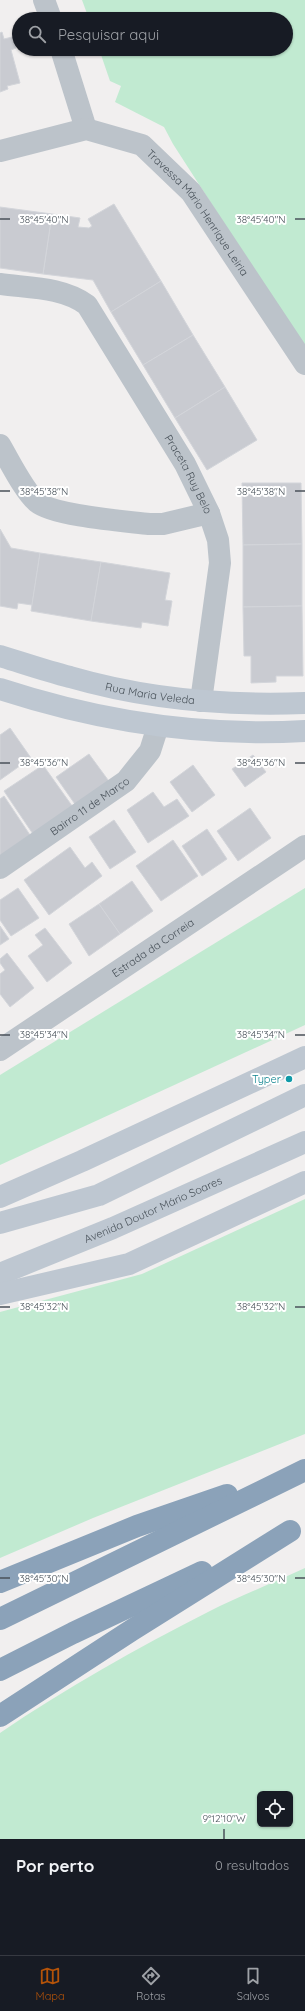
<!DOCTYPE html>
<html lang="pt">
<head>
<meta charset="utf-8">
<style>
	:root { --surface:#171b24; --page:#242831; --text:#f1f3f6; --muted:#9ea1a6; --line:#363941; --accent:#b45309 }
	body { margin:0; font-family:Quicksand,sans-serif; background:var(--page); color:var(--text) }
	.controls { position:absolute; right:12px; bottom:12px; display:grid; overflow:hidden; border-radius:6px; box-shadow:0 1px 3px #0004 }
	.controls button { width:36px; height:36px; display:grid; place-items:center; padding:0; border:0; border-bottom:1px solid var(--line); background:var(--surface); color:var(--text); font:20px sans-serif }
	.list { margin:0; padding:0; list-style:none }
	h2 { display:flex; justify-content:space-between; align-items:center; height:52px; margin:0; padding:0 16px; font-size:17px }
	h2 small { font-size:13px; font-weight:400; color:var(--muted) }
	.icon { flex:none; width:22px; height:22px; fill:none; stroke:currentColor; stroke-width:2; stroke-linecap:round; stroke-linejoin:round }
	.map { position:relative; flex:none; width:305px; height:1839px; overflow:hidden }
	.search { position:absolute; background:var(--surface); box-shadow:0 1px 3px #0004; left:12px; right:12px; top:12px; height:44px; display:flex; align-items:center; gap:10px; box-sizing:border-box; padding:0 14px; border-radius:22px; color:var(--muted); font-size:15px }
	.sheet { height:116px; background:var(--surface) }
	nav { display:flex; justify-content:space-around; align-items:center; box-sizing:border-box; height:56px; border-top:1px solid var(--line); background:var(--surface); font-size:11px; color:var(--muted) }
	nav a { display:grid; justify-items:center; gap:2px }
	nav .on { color:var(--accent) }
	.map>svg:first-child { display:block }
	.green { fill:#c1ead1; fill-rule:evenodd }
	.building { fill:#c9cbd1; stroke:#d3d5da }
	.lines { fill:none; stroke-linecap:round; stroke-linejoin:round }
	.street { stroke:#bcc3ca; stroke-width:22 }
	.secondary { stroke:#bec7d1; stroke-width:22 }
	.highway { stroke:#8ba2b9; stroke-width:22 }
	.ticks { fill:none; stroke:#49525a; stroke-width:1.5 }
	.culture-dot { fill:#0f9aa8; stroke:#fff; stroke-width:1.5 }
	.labels { text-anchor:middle; stroke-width:4; stroke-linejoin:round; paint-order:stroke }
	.street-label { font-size:11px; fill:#49525a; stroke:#fff }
	.culture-label { font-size:11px; fill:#0d838f; stroke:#fff; text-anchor:end }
	.ticks-label { font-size:10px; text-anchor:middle; fill:#49525a; stroke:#fff; stroke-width:4; stroke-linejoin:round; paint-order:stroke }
</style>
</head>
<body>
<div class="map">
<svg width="305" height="1839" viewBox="0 0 305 1839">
	<rect width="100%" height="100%" fill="#f1efef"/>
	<g class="green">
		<path d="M82,0H305V346L296,335L173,144L164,127L115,102L121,86L110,81L99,49H286V19H89Z"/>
		<path d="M305,888V1025L0,1165V1075Z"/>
		<path d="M305,1199V1434L93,1518L0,1558V1312L142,1274Z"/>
		<path d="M305,1568V1839H0V1733C66,1688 137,1648 208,1612C240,1596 273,1583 305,1568ZM260,1794H290V1824H260Z"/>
	</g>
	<g class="building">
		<path d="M2,32L4,39L12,37L16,48L11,50L20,83L7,86L8,89L0,92V33Z"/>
		<path d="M114,204L161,281L111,312L93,280L43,274L52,214L80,218L78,227L89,228L92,226L88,219Z"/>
		<path d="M0,207L52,214L43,274L0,268Z"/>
		<path d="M161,281L193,335L143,365L111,312Z"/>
		<path d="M193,335L225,387L175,418L143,365Z"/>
		<path d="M225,387L257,440L207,470L175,418Z"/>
		<path d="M242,483H301L302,544L243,545Z"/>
		<path d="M0,529L11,548L40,553L32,605L18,603L17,609L0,606Z"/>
		<path d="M302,544V606L243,607V545Z"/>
		<path d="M40,553L101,562L91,621L31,611Z"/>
		<path d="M101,562L170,573L165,600L172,601L168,626L142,622L141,628L91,621Z"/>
		<path d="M302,606L303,676H276V682L251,683V656H244L243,607Z"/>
		<path d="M10,728L31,758L0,780V735Z"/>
		<path d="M89,754L111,784L77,807L56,777Z"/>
		<path d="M253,755L266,772L245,787L232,769Z"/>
		<path d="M43,765L75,810L35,837L4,791Z"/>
		<path d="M193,765L215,795L192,812L170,782Z"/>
		<path d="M153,792L164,807L177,799L189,816L148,843L127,810Z"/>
		<path d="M4,796L30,835L0,856V799Z"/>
		<path d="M250,808L271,838L238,861L217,831Z"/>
		<path d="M114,820L136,852L110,869L89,837Z"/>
		<path d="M207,829L227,859L202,876L182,846Z"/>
		<path d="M173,840L198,876L161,901L136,866Z"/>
		<path d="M70,847L85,868L92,862L102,876L49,915L24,880Z"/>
		<path d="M132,881L153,911L120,934L99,904Z"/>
		<path d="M18,888L39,918L11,936L0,920V900Z"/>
		<path d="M99,904L120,934L89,956L69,924Z"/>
		<path d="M0,926L9,939L0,945Z"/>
		<path d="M45,928L72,963L47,982L28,956L43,945L35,935Z"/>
		<path d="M7,953L34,988L10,1007L0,994V974L5,970L0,963V959Z"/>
	</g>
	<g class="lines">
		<g class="street">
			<path d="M44,0L51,19"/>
			<path d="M61,49L86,129"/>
			<path id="s1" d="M0,151L86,129L142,145L191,192L305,364"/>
			<path id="s2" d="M0,284C29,288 63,287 87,305L185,464L209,513L218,540L220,563L201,701"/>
			<path d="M0,445C9,460 24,491 37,502C54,516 124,521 149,524H163L209,513"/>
			<path id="s3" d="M0,868L126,781L150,751L158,726"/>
			<path id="s4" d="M0,1050L305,846"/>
		</g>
		<g class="secondary">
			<path id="s5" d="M0,656C23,663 46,671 70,677C146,699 227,706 305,703"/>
			<path d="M0,689C98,721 202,737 305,731"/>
			<path d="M0,1197L82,1161L305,1057"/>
			<path d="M0,1223L99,1195L305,1095"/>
			<path id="s6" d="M0,1274L113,1228L305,1142"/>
			<path d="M0,1294L129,1264L305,1182"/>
		</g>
		<g class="highway">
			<path d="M0,1582L137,1526L227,1495"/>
			<path d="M0,1619L305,1470"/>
			<path d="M0,1670L73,1633L202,1572"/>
			<path d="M0,1716L132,1630L290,1531"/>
		</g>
	</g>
	<path class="ticks" d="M0,219H10M295,219H305M0,491H10M295,491H305M0,763H10M295,763H305M0,1035H10M295,1035H305M0,1307H10M295,1307H305M0,1578H10M295,1578H305M224,1829V1839"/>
	<circle class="culture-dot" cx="289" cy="1079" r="4"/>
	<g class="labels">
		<g class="street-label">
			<text dy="4" stroke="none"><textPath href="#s1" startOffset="235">Travessa Mário Henrique Leiria</textPath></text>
			<text dy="4" stroke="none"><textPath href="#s2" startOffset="288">Praceta Ruy Belo</textPath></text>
			<text dy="4" stroke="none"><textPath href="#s5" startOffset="155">Rua Maria Veleda</textPath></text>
			<text dy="4" stroke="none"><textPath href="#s3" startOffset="109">Bairro 11 de Março</textPath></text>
			<text dy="4" stroke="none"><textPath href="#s4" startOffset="184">Estrada da Correia</textPath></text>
			<text dy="4" stroke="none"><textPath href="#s6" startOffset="166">Avenida Doutor Mário Soares</textPath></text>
		</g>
		<g class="culture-label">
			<text x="281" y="1083">Typer</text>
		</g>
	</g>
	<g class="ticks-label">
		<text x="44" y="223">38°45'40"N</text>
		<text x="261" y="223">38°45'40"N</text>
		<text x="44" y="495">38°45'38"N</text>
		<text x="261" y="495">38°45'38"N</text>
		<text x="44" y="766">38°45'36"N</text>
		<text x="261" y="766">38°45'36"N</text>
		<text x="44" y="1038">38°45'34"N</text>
		<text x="261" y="1038">38°45'34"N</text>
		<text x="44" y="1310">38°45'32"N</text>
		<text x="261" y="1310">38°45'32"N</text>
		<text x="44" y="1582">38°45'30"N</text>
		<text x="261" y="1582">38°45'30"N</text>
		<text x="224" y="1822">9°12'10"W</text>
	</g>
</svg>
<div class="controls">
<button><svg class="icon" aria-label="locate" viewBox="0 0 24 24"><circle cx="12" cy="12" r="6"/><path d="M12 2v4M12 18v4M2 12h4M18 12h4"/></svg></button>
</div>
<div class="search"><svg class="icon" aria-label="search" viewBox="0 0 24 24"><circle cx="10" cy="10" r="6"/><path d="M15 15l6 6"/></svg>Pesquisar aqui</div>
</div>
<section class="sheet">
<h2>Por perto<small>0 resultados</small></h2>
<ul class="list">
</ul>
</section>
<nav>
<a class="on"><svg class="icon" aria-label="map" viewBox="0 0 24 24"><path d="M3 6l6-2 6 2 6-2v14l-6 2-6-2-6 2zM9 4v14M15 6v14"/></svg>Mapa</a>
<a><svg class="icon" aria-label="directions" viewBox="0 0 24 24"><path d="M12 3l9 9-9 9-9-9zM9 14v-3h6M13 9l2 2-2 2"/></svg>Rotas</a>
<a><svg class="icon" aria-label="saved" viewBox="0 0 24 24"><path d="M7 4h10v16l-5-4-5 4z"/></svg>Salvos</a>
</nav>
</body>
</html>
